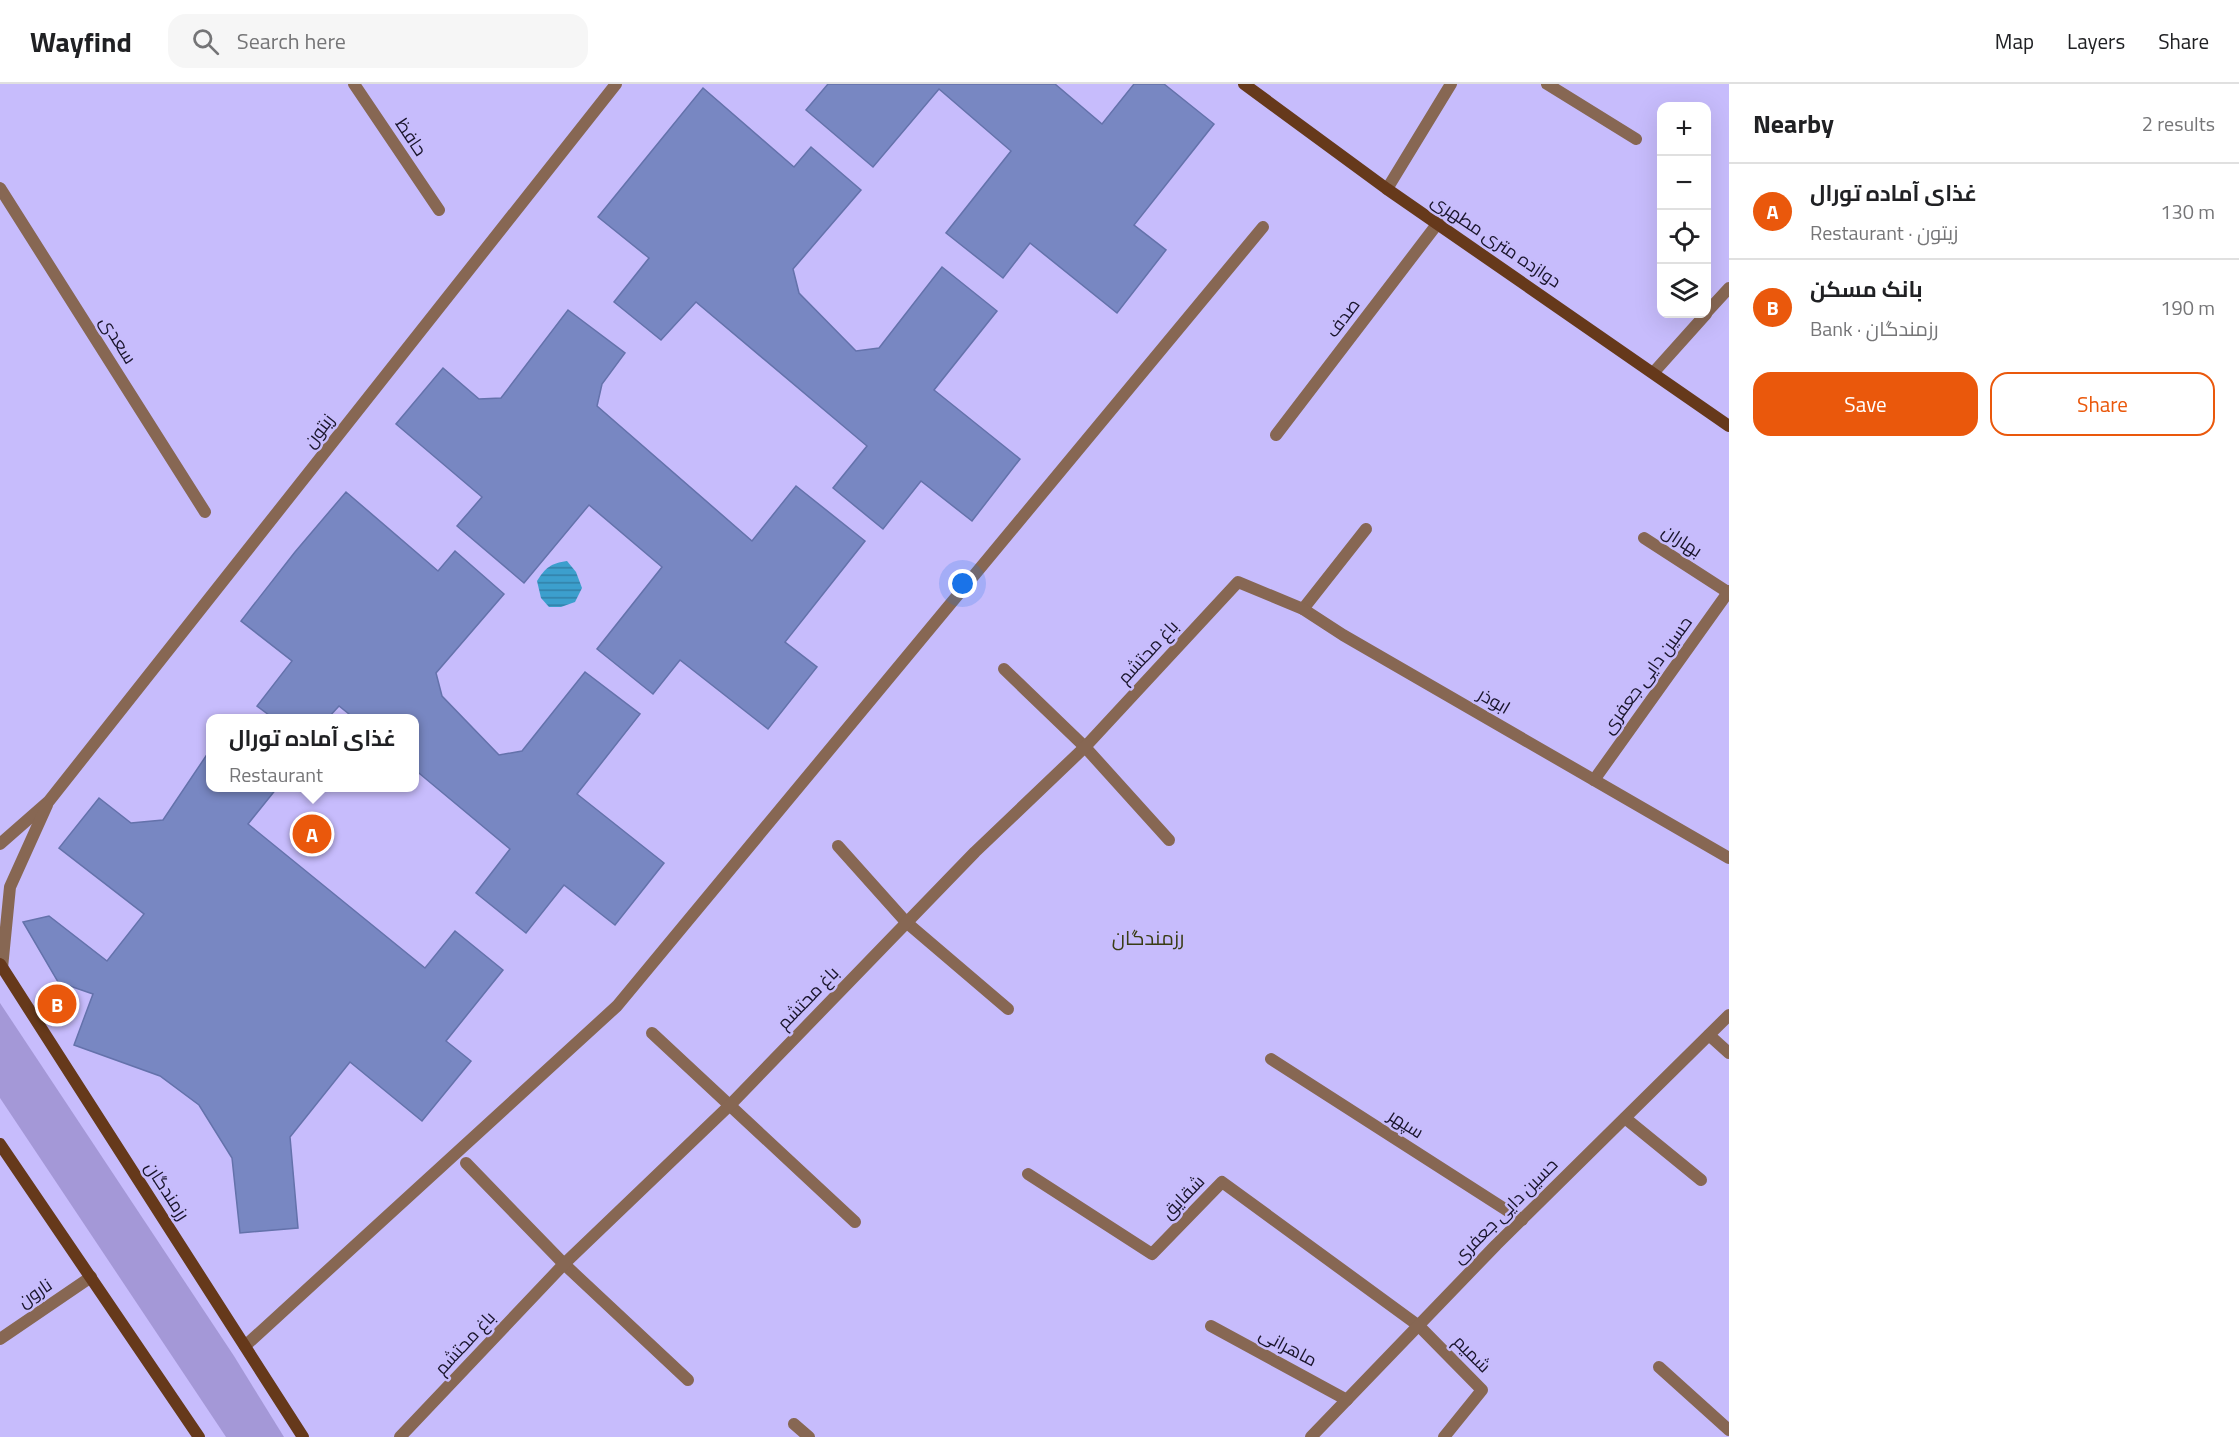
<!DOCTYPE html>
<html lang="en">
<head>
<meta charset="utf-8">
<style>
	:root { --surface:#fff; --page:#f6f6f6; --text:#202124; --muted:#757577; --line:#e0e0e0; --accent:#ea580c }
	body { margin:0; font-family:"Titillium Web",Cairo,sans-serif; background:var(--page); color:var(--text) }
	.controls { position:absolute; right:18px; top:18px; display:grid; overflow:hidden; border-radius:12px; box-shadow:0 6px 24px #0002 }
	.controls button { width:54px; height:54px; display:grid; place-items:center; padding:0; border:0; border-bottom:2px solid var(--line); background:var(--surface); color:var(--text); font:30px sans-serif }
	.you { position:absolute; left:963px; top:500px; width:21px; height:21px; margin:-15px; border:4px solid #fff; border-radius:50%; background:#1a73e8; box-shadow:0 0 0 9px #1a73e833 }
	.badge { display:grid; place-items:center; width:39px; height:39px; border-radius:50%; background:var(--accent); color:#fff; font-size:20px; font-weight:700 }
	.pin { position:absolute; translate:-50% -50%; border:3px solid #fff; box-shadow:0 2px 6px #0006 }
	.popup { position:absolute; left:206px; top:630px; width:213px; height:78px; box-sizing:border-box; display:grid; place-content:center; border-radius:12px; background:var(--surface); filter:drop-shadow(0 2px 4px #0005); font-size:20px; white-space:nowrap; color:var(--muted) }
	.popup b { font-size:22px; color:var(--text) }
	.popup::after { content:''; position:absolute; left:50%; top:100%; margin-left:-12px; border:12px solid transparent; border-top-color:var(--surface) }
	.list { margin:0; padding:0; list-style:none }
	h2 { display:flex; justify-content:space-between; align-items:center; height:78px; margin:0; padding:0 24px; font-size:26px }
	h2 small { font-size:20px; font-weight:400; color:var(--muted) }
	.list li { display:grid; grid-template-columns:39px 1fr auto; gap:18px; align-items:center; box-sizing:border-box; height:96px; padding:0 24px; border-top:2px solid var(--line) }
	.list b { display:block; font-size:22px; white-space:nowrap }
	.list p { margin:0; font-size:20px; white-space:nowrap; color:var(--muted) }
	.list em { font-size:20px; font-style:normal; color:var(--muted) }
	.actions { display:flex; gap:12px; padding:18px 24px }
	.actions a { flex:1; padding:14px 0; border:2px solid var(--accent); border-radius:18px; text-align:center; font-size:21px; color:var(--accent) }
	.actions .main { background:var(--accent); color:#fff }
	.icon { flex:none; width:33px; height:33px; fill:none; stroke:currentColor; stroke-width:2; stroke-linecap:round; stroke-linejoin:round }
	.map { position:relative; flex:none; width:1729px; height:1353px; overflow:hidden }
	header { display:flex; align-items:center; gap:36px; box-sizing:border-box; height:84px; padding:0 30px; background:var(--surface); border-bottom:2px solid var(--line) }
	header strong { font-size:28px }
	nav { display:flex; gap:33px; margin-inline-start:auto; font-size:21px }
	.search { width:420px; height:54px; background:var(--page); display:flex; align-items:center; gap:15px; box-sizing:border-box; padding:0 21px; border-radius:18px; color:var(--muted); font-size:22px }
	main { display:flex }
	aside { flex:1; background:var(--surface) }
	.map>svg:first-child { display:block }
	.green { fill:#a498d7 }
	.water { fill:url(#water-rules) }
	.building { fill:#7887c2; stroke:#6472ab; stroke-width:1.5 }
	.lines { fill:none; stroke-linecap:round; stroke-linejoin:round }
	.lane { stroke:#876753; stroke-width:12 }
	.street { stroke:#876753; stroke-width:12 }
	.secondary { stroke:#66391b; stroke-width:12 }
	.labels { text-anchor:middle; stroke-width:5; stroke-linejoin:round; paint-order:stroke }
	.street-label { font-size:18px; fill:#19142b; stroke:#c7bcfc }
	.neighbourhood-label { font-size:20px; fill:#393c14; stroke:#c7bcfc }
</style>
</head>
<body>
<header>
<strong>Wayfind</strong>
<div class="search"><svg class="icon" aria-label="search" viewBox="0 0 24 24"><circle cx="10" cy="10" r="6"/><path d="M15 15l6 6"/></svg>Search here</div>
<nav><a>Map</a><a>Layers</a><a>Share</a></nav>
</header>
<main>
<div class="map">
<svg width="1729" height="1353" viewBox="0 0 1729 1353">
	<defs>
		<pattern id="water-rules" width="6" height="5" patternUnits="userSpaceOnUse" patternTransform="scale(1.5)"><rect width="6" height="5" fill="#3c9fcd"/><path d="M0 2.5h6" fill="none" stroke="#3280a7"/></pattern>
	</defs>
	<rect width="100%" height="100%" fill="#c7bcfc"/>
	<path class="green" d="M0,919L234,1272L284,1353H226L0,1014Z"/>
	<path class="water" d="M567,477L576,488L582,504L575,518L561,523H549L541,514L537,497C545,484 551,479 567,477Z"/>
	<g class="building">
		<path d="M828,0H1055L1102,40L1134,0H1164L1214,40L1134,141L1166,166L1117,229L1030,159L1003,194L946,149L1011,67L939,5L873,83L806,26Z"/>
		<path d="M703,4L794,83L811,63L861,106L793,185L799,209L856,267L879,264L942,183L997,227L934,306L1020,375L972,437L921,397L883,445L833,404L867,362L696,218L661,256L614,218L649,174L598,133Z"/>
		<path d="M568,226L625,269L602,300L597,322L752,457L796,402L865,457L785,558L817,583L768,645L680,576L653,610L597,565L662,483L589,421L524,499L457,442L482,413L396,340L443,284L479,315L501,314Z"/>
		<path d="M346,408L438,487L455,467L504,510L436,589L442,612L499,671L522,667L585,588L640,630L577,710L664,779L615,841L564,801L526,849L476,809L510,765L414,685V634H354L339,622L328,634H273L257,622L292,577L241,537L295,468Z"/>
		<path d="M210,666V704H277L248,740L425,884L455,847L503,886L446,957L471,977L422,1037L350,978L290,1053L298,1144L240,1149L232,1074L199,1021L160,992L74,961L93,910L58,898L23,838L49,832L107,877L144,830L59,764L99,714L131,739L163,736Z"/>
	</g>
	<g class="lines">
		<path class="lane" d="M1303,525L1366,445"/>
		<g class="street">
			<path d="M354,0L439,126"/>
			<path d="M1547,0L1636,55"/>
			<path d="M0,104L205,428"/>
			<path d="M1387,105L1451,0"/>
			<path d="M1706,229L1729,204"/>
			<path d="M1654,288L1706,230"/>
			<path d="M1276,351L1438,139"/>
			<path d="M1644,454L1729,509"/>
			<path d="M1004,585L1085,663L1169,756"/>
			<path d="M1594,696L1729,507"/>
			<path d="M0,760L49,717L616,0"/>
			<path d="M838,762L906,838L1008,925"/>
			<path d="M2,884L10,803L47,721"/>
			<path d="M652,949L855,1138"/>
			<path d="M1709,951L1729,969"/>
			<path d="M1271,975L1522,1136"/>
			<path d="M1625,1034L1701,1096"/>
			<path d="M466,1079L564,1180L688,1296"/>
			<path d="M1028,1090L1152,1170L1222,1098L1419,1242L1482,1306L1444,1353"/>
			<path d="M1211,1242L1347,1316"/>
			<path d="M0,1255L91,1193"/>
			<path d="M245,1262L617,922L1263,143"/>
			<path d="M1659,1283L1729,1346"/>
			<path d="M794,1340L809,1353"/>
			<path d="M400,1353L564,1180L730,1021L975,768L1085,663L1238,498L1303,525L1343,551L1729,774"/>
			<path d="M1311,1353L1496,1161L1729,931"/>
		</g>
		<g class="secondary">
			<path d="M1244,0L1387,105L1729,342"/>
			<path d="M0,880L303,1353"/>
			<path d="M0,1060L199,1353"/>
		</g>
	</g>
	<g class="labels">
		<g class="street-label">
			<text transform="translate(411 53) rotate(56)" y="6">حافظ</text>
			<text transform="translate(1496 157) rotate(34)" y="6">دوازده متری مطهری</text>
			<text transform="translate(1343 234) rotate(-53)" y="6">صدف</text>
			<text transform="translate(118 256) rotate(58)" y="6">سعدی</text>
			<text transform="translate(319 347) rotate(-52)" y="6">زیتون</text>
			<text transform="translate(1682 457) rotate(33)" y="6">بهاران</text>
			<text transform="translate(1148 568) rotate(-47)" y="6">باغ محتشم</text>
			<text transform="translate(1647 591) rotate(-54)" y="6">حسین دایی جعفری</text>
			<text transform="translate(1494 617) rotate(30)" y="6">ابوذر</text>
			<text transform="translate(808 914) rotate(-46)" y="6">باغ محتشم</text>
			<text transform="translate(1406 1040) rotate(33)" y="6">سپهر</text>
			<text transform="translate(167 1107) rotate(57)" y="6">رزمندگان</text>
			<text transform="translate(1183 1113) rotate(-46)" y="6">شقایق</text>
			<text transform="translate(1505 1127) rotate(-45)" y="6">حسین دایی جعفری</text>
			<text transform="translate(35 1209) rotate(-34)" y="6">نارون</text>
			<text transform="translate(465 1259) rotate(-47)" y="6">باغ محتشم</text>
			<text transform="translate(1288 1263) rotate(28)" y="6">ماهرانی</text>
			<text transform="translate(1472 1270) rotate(45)" y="6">شمیم</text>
		</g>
		<g class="neighbourhood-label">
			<text x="1148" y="861">رزمندگان</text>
		</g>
	</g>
</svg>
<div class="controls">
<button>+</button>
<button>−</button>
<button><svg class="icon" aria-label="locate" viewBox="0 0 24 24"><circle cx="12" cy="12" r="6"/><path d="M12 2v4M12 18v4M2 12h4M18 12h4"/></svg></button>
<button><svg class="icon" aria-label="layers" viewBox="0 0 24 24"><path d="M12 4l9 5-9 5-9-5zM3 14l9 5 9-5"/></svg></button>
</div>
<div class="you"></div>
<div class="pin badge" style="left:312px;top:750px">A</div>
<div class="popup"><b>غذای آماده تورال</b>Restaurant</div>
<div class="pin badge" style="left:57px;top:920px">B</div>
</div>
<aside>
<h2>Nearby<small>2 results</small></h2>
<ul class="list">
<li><span class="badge">A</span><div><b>غذای آماده تورال</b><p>Restaurant · زیتون</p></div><em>130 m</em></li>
<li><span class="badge">B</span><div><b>بانک مسکن</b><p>Bank · رزمندگان</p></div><em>190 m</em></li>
</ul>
<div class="actions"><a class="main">Save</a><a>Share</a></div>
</aside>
</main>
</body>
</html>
